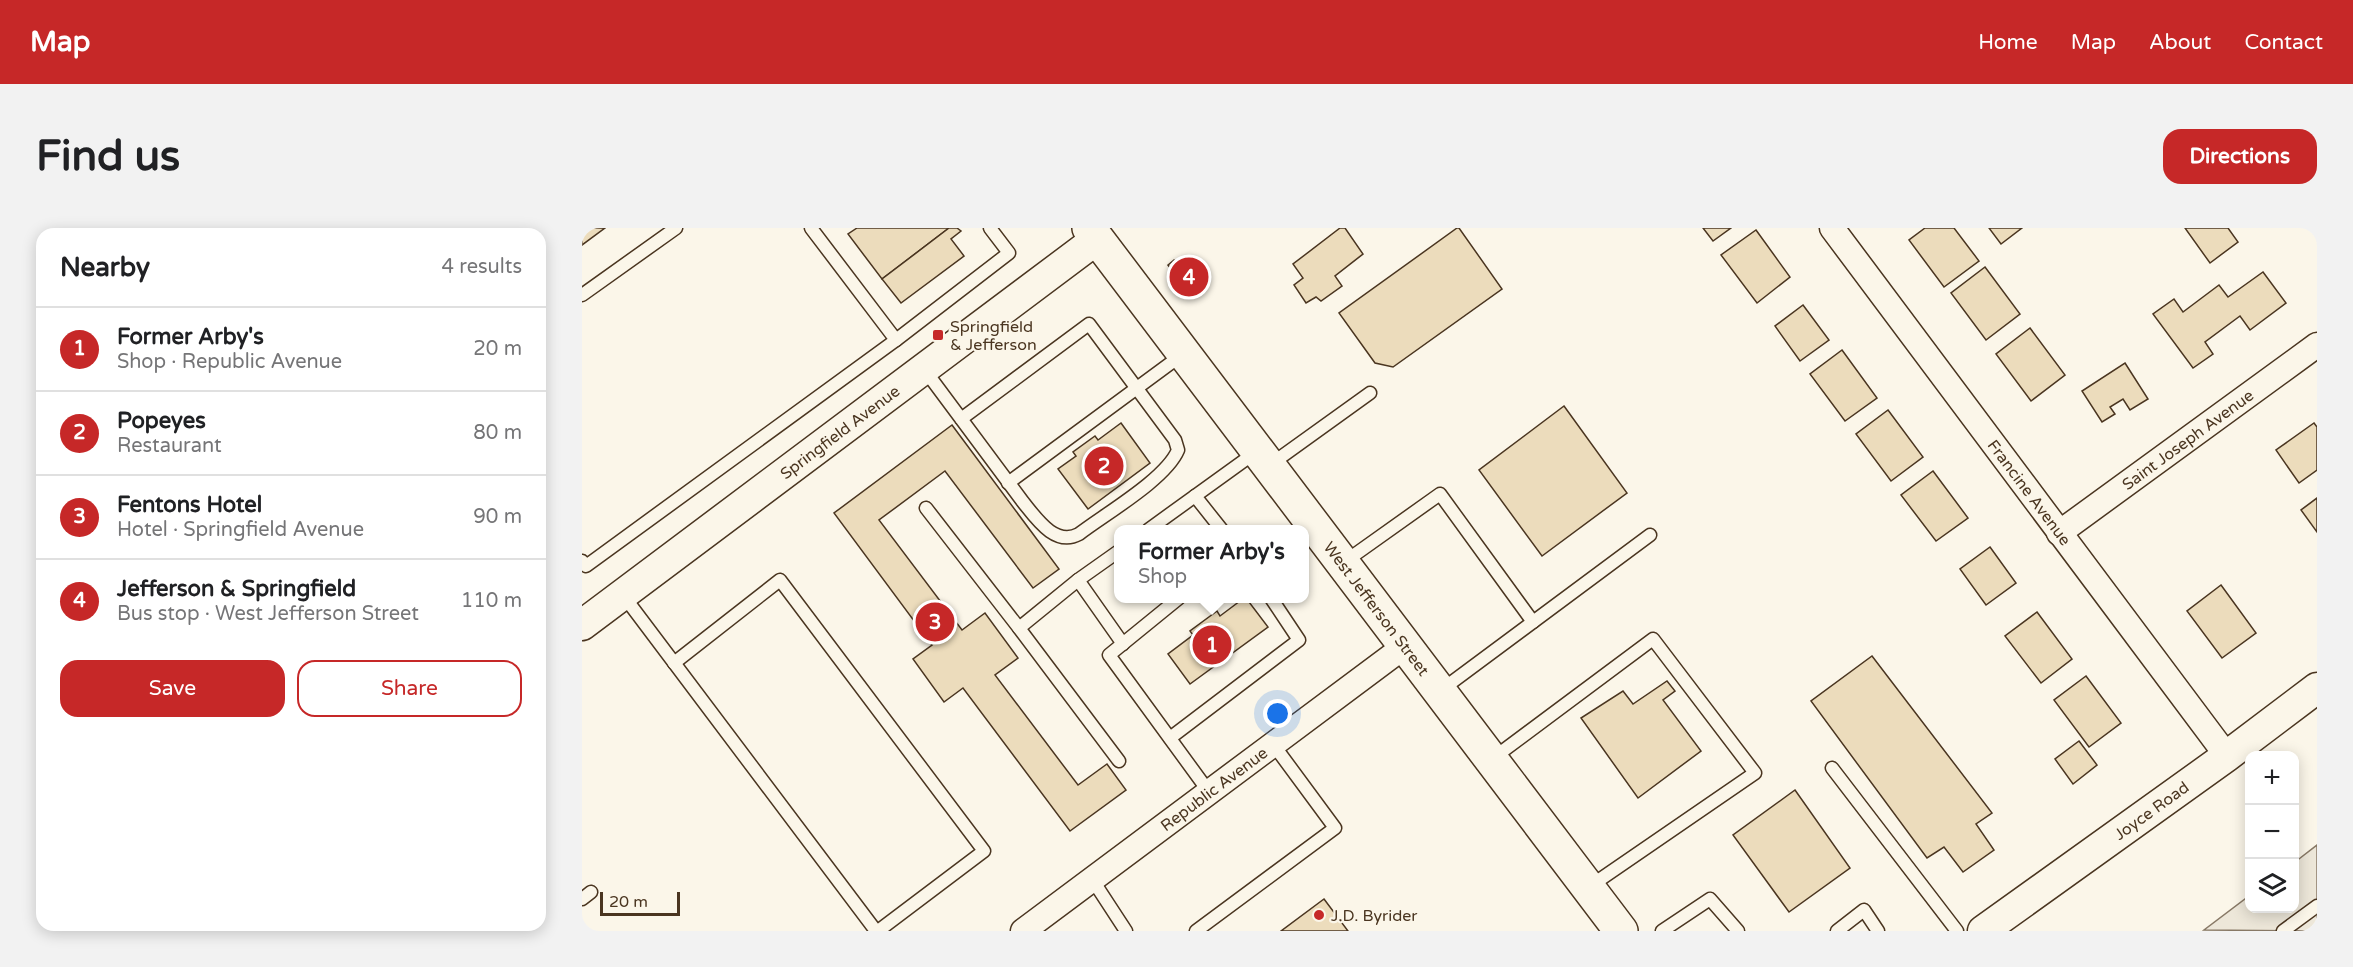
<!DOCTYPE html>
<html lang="en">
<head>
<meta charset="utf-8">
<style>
	:root { --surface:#fff; --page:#f2f2f2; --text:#202124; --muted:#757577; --line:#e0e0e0; --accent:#c62828 }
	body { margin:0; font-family:"Varela Round",sans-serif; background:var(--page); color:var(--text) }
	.controls { position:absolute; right:18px; bottom:18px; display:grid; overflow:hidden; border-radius:12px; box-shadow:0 3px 15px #0003 }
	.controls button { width:54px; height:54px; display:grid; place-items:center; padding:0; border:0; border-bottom:2px solid var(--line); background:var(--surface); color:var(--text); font:30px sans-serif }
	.scale { position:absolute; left:18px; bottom:15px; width:80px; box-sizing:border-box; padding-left:6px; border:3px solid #4a3520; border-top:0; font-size:16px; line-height:21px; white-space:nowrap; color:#4a3520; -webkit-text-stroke:4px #fbf6e9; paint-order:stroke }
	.you { position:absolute; left:696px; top:486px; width:21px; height:21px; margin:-15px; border:4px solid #fff; border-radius:50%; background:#1a73e8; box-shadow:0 0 0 9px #1a73e833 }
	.badge { display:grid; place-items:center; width:39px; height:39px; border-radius:50%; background:var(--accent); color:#fff; font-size:20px; font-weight:700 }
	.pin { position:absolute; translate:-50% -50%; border:3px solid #fff; box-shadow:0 2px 6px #0006 }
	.popup { position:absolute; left:532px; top:297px; width:195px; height:78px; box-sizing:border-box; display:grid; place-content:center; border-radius:12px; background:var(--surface); filter:drop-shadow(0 2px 4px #0005); font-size:20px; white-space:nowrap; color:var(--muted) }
	.popup b { font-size:22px; color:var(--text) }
	.popup::after { content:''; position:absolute; left:50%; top:100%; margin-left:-12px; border:12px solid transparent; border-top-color:var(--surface) }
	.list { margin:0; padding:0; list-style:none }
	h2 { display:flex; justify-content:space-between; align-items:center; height:78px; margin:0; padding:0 24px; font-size:26px }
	h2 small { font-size:20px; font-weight:400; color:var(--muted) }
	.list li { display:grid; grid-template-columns:39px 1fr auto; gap:18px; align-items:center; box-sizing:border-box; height:84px; padding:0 24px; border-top:2px solid var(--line) }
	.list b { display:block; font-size:22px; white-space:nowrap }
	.list p { margin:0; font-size:20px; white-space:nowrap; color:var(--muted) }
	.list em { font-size:20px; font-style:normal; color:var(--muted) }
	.actions { display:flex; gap:12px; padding:18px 24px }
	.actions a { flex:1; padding:14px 0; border:2px solid var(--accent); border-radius:18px; text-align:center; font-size:21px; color:var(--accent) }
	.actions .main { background:var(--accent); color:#fff }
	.icon { flex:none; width:33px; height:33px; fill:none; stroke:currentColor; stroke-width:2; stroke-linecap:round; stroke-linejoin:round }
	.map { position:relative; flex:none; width:1735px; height:703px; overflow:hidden; border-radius:18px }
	header { display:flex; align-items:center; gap:36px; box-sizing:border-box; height:84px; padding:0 30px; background:var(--accent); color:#fff }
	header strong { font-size:28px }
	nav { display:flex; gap:33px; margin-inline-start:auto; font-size:21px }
	.intro { display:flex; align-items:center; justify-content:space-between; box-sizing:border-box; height:144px; padding:0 36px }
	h1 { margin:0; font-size:42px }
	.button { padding:15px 27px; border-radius:18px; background:var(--accent); color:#fff; font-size:21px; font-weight:700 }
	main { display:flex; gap:36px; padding:0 36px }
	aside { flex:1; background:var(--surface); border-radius:18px; box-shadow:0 3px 15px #0003 }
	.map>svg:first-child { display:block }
	.parking { fill:#ede7d9; stroke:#887966; stroke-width:1.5 }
	.building { fill:#ecdcbc; stroke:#4a3520; stroke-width:1.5 }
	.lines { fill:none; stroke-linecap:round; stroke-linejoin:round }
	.service-casing { stroke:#4a3520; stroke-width:15 }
	.minor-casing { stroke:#4a3520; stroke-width:27 }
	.tertiary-casing { stroke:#4a3520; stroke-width:33 }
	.primary-casing { stroke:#4a3520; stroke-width:36 }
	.service { stroke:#fbf6e9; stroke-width:12 }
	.minor { stroke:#fbf6e9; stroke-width:24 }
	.tertiary { stroke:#fbf6e9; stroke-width:30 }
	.primary { stroke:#fbf6e9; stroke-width:33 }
	.poi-dot { fill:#c62828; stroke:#fbf6e9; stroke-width:2 }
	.labels { text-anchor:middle; stroke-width:4.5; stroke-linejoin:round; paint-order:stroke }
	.poi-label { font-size:16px; fill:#4a3520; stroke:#fbf6e9; text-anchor:start }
	.street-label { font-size:16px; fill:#4a3520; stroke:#fbf6e9 }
</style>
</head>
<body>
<header>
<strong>Map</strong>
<nav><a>Home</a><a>Map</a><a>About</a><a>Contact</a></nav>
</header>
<div class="intro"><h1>Find us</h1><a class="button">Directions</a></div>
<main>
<aside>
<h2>Nearby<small>4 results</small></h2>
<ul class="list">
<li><span class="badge">1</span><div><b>Former Arby's</b><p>Shop · Republic Avenue</p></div><em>20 m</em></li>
<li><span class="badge">2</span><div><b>Popeyes</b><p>Restaurant</p></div><em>80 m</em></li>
<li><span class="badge">3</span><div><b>Fentons Hotel</b><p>Hotel · Springfield Avenue</p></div><em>90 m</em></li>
<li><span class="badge">4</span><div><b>Jefferson &amp; Springfield</b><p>Bus stop · West Jefferson Street</p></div><em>110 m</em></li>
</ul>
<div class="actions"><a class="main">Save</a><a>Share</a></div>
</aside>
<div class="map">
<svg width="1735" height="703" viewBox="0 0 1735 703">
	<rect width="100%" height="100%" fill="#fbf6e9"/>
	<path class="parking" d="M1735,617V703L1622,702L1667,668L1668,680H1712L1713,634Z"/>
	<g class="building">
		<path d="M0,0H23L0,17Z"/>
		<path d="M275,0H367L300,51L266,6Z"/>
		<path d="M367,0H375L379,3L369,11L382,28L319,75L300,51Z"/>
		<path d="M758,0H763L781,26L753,48L760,58L739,73L734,69L724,75L712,57L721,50L711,36Z"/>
		<path d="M875,0H877L920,61L811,139L793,135L757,85Z"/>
		<path d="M1121,0H1149L1131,13Z"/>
		<path d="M1343,0H1372L1397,33L1362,59L1327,12Z"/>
		<path d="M1407,0H1440L1419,16Z"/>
		<path d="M1603,0H1646L1656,14L1628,35Z"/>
		<path d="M1174,2L1208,49L1175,75L1139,27Z"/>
		<path d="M592,32L604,46L597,51L586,37Z"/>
		<path d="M1403,39L1438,86L1404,112L1369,65Z"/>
		<path d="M1681,44L1704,75L1668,102L1658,88L1623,114L1631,126L1611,140L1571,86L1592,71L1601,84L1637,57L1646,69Z"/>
		<path d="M1221,77L1247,112L1218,133L1193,98Z"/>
		<path d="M1448,100L1483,147L1449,173L1414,126Z"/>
		<path d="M1260,122L1295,170L1263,193L1228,146Z"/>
		<path d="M1543,135L1566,171L1548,182L1541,171L1528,179L1533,186L1520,194L1500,163Z"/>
		<path d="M982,178L1045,265L960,328L897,242Z"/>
		<path d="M1306,182L1341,229L1309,253L1274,206Z"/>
		<path d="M539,195L568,235L506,281L476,241L494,228L491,224L513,208L516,212Z"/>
		<path d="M1732,195L1735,199V242L1717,255L1694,222Z"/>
		<path d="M370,197L477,341L451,360L363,243L297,292L380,402L403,385L436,430L413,447L496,557L525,536L544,562L488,603L381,460L362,474L331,431L350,417L252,285Z"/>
		<path d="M1351,243L1386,290L1354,313L1319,267Z"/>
		<path d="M1735,270V304L1719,282Z"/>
		<path d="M1408,319L1434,355L1404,377L1378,341Z"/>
		<path d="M1639,357L1674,405L1640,430L1605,383Z"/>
		<path d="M662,370H664L686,399L608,456L586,426L611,407L608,403L635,383L638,388Z"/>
		<path d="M1455,384L1490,431L1459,455L1423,408Z"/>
		<path d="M1290,428L1410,585L1394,596L1412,622L1381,644L1362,619L1345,630L1229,473Z"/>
		<path d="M1504,448L1539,495L1507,519L1472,472Z"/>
		<path d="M1085,453L1093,463L1081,472L1119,523L1056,570L999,490L1041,463L1051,476Z"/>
		<path d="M1497,513L1515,537L1491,556L1473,531Z"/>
		<path d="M1213,562L1268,640L1207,684L1151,607Z"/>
		<path d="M742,671L766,703H699Z"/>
	</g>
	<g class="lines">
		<g class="service-casing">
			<g id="service">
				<path d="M0,67L94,0"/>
				<path d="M314,112L427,25L408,0"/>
				<path d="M342,141L441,274C454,290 473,319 497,306C523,286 584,251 596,222L593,212L507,96L379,191"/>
				<path d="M688,237L788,165"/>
				<path d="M426,255L601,126"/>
				<path d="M344,280L437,400"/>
				<path d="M566,302L613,268"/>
				<path d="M640,302L613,268L674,224"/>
				<path d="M537,323L496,352L541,416"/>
				<path d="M0,333L4,338L314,112L229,0"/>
				<path d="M761,335L858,266L951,394"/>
				<path d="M496,352L437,400L537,533"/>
				<path d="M41,367L294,703"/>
				<path d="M597,370L527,427L627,564"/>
				<path d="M92,435L198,352L402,623L296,703"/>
				<path d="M858,463L1068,307"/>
				<path d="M588,510L717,412L689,370"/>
				<path d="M910,531L1071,411L1173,545L1007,659"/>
				<path d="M1250,540L1375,703"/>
				<path d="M510,651L544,703"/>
				<path d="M0,671L9,664"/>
				<path d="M614,703L753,600L691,516"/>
				<path d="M1080,703L1128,671L1156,703"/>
				<path d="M1255,703L1282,682L1296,703"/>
				<path d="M1701,703L1735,678"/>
			</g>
		</g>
		<g class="minor-casing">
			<g id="minor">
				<path id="s1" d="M1250,0L1645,528"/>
				<path id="s2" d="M1477,305L1735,117"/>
				<path id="s3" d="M441,703L823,418"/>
			</g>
		</g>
		<g class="tertiary-casing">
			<g id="tertiary">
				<path id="s4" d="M0,397L515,11"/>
				<path id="s5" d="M1401,703L1645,528L1735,460"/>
			</g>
		</g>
		<g class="primary-casing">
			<g id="primary">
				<path id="s6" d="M507,0L1039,703"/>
			</g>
		</g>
		<use href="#service" class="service"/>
		<use href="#minor" class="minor"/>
		<use href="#tertiary" class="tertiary"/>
		<use href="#primary" class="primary"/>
	</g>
	<g class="poi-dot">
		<rect x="350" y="101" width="12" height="12" rx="3"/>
		<circle cx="737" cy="687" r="6"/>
	</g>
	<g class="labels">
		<g class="poi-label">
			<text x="368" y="104">Springfield<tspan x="368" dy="18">&amp; Jefferson</tspan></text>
			<text x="749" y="693">J.D. Byrider</text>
		</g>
		<g class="street-label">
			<text dy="6" stroke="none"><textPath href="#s4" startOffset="322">Springfield Avenue</textPath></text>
			<text dy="6" stroke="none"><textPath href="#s2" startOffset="159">Saint Joseph Avenue</textPath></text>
			<text dy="6" stroke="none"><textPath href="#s1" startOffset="330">Francine Avenue</textPath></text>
			<text dy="6" stroke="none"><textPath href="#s6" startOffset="477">West Jefferson Street</textPath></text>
			<text dy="6" stroke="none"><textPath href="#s3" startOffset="238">Republic Avenue</textPath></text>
			<text dy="6" stroke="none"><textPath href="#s5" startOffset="207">Joyce Road</textPath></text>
		</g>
	</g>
</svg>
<div class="controls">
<button>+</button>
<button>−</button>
<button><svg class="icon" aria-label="layers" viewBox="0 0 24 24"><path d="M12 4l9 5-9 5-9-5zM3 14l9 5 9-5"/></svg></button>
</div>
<div class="scale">20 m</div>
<div class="you"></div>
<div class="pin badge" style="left:630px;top:417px">1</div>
<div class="popup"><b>Former Arby's</b>Shop</div>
<div class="pin badge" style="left:522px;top:238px">2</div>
<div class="pin badge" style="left:353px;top:394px">3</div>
<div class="pin badge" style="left:607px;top:49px">4</div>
</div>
</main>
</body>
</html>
